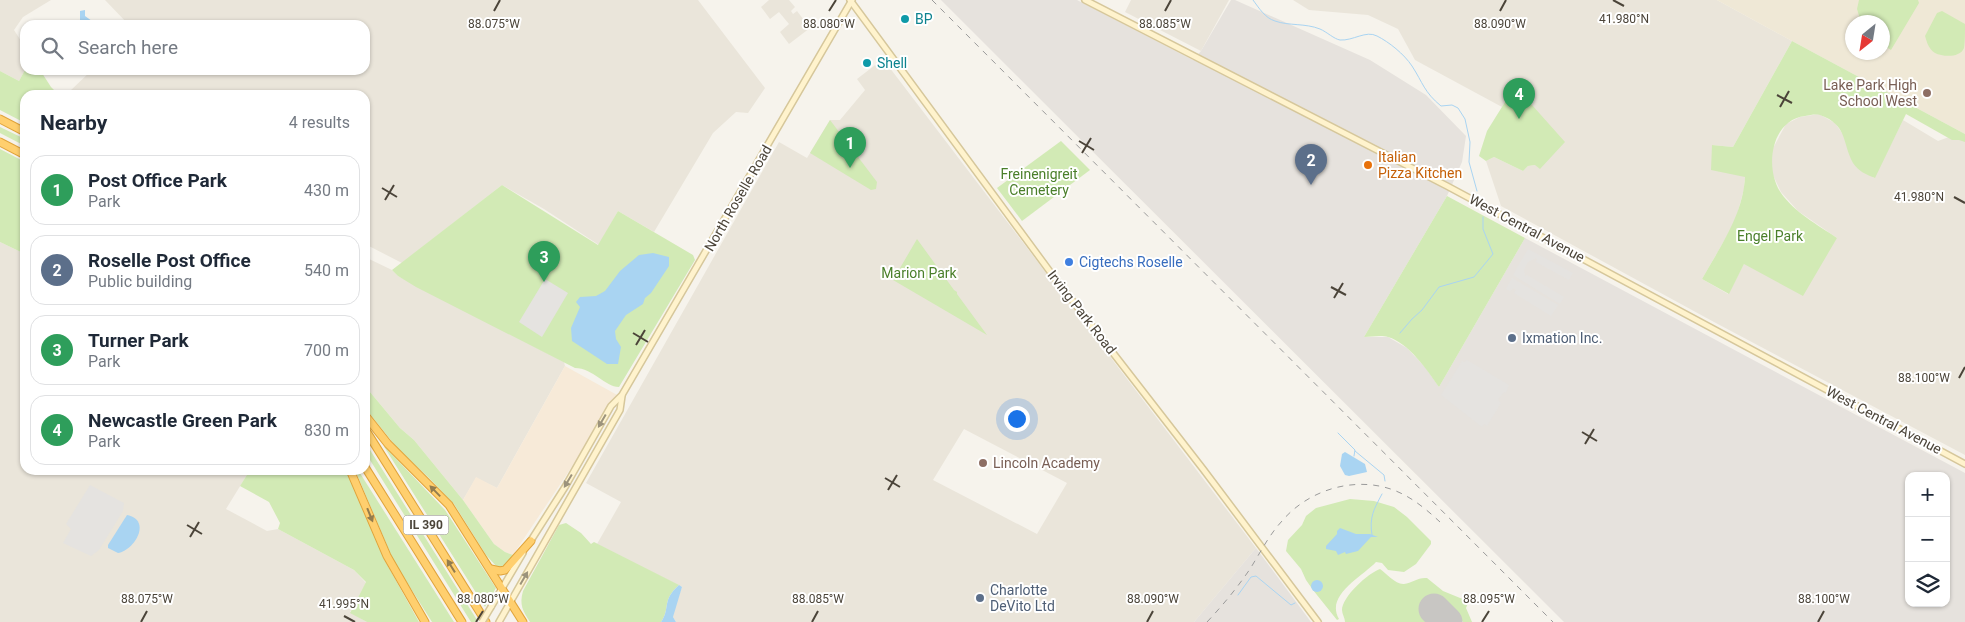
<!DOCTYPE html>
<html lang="en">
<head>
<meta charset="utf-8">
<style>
	:root { --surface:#fff; --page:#f2f2f3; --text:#1f2937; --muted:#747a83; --line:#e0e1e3; --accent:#7c3aed }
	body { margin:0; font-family:Roboto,sans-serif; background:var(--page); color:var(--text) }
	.controls { position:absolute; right:15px; bottom:15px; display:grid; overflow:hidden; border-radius:10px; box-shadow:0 1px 4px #0004 }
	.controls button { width:45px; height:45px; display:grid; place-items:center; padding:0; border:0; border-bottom:1px solid var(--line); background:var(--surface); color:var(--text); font:25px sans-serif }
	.compass { position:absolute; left:1845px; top:15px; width:45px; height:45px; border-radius:50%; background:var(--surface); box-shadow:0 1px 4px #0004; rotate:210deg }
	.you { position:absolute; left:1016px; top:418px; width:18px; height:18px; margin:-12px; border:4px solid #fff; border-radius:50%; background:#1a73e8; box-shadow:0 0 0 8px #1a73e833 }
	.badge { display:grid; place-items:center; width:32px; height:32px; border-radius:50%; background:var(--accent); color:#fff; font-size:16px; font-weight:700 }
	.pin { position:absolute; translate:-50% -41px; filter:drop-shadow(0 1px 2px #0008) }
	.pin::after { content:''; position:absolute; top:26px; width:18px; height:15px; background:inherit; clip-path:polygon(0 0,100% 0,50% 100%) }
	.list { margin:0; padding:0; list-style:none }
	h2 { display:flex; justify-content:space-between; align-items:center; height:65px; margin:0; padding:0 20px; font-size:21px }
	h2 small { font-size:16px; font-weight:400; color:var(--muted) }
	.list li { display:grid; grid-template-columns:32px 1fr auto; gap:15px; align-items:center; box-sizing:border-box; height:70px; margin:0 10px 10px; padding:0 10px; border:1px solid var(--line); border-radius:15px }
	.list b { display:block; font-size:19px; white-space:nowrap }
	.list p { margin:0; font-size:16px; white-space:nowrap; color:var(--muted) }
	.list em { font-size:16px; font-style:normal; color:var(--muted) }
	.icon { flex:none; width:28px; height:28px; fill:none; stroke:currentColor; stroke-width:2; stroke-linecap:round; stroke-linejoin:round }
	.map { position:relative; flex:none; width:1965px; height:622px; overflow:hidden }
	.search { position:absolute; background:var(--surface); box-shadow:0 1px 4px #0004; left:20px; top:20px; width:350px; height:55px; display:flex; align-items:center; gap:12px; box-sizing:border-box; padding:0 18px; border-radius:15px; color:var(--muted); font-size:19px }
	.panel { position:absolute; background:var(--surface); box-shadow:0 1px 4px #0004; left:20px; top:90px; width:350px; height:385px; border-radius:15px }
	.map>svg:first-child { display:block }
	.residential { fill:#eae5da; fill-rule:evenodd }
	.commercial { fill:#f7ead8 }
	.industrial { fill:#e6e2dd; fill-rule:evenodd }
	.education { fill:#efe8d6; fill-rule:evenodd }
	.green { fill:#d2eab5 }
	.parking { fill:#e5e3e0 }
	.water { fill:#a9d4f2 }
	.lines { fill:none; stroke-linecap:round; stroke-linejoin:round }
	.stream { stroke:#a9d4f2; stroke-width:1 }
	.runway { stroke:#c8c6c3; stroke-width:31 }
	.secondary-casing { stroke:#d6c79b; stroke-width:8 }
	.highway-casing { stroke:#e0a43c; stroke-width:9 }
	.secondary { stroke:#fff3cd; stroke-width:5 }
	.highway { stroke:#ffcf6e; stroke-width:7 }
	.rail { stroke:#9a9a9a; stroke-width:1; stroke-dasharray:6 6; stroke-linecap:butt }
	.secondary-bridge-casing { stroke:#d6c79b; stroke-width:8; stroke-linecap:butt }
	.secondary-bridge { stroke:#fff3cd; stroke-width:5 }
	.oneway { fill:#9c937c }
	.oneway2 { fill:#937c4e }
	.ticks { fill:none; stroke:#4b4439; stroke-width:2 }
	.culture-dot { fill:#0f9aa8; stroke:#fff; stroke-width:2 }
	.education-dot { fill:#8d6e63; stroke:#fff; stroke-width:2 }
	.food-dot { fill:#e8710a; stroke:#fff; stroke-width:2 }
	.shop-dot { fill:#3f7fe0; stroke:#fff; stroke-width:2 }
	.service-dot { fill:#5c6f8a; stroke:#fff; stroke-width:2 }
	.labels { text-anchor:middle; stroke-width:4; stroke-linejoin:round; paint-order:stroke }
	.shield { fill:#fff; stroke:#817c74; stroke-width:1 }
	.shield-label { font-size:12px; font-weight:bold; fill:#4b4439 }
	.culture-label { font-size:14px; fill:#0d838f; stroke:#fff; text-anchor:start }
	.education-label { font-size:14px; fill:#785e54; stroke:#fff; text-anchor:end }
	.food-label { font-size:14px; fill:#c56008; stroke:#fff; text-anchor:start }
	.park-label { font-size:14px; fill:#4a7f2a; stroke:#fff }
	.street-label { font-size:14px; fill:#4b4439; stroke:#fff }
	.shop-label { font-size:14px; fill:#366cbe; stroke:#fff; text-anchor:start }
	.service-label { font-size:14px; fill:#4e5e75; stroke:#fff; text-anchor:start }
	.ticks-label { font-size:12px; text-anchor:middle; fill:#4b4439; stroke:#fff; stroke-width:4; stroke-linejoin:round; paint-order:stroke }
</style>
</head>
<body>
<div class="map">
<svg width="1965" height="622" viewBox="0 0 1965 622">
	<rect width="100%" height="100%" fill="#f6f3ec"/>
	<g class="residential">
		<path d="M0,0H51L23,17L14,30L25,47V70L19,81L0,71Z"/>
		<path d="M105,0H698L765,88L748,113L736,112L713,133L654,232L618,211L599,245L544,209L502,185L402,263L365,244V95H76L70,91L92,70H365V25H129Z"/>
		<path d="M769,0H789L795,7L791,11L793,14L797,11L810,28L789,44L780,32L789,24L779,12L770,19L761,7Z"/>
		<path d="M1131,0H1229L1201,51L1125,12Z"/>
		<path d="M1293,0H1717L1792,41L1733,147L1712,145L1745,177L1744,189L1735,222L1702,279L1728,294L1744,264L1837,238L1798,211L1781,192L1772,173V150L1786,124L1800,117L1819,114L1835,123L1874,178L1903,120L1938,141L1949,137L1965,139V455L1714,322L1501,206L1486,161L1494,157L1523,171L1528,166L1535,165L1514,87L1502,107L1415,60L1398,29L1368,15L1309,10Z"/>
		<path d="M883,59L1256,548L1194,622H676L673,617L674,609L682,587L597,544L621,502L586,483L779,142L807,158L830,120H840L865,90L857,79ZM964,429L1067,483L1037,534L933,480Z"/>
		<path d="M0,242L25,254V470H250L226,509L267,531L278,529L354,570L366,583L350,612L367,622H0Z"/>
		<path d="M365,257L392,270L398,276L564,362L565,366L497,488L476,478L463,500L414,440L400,428L365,386Z"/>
	</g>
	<path class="commercial" d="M565,366L619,396L513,555L505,552L494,544L463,500L476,477L497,488Z"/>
	<g class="industrial">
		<path d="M941,0H1077L1193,60L1201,51L1231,0H1235L1370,60L1426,95L1466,136L1462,162L1447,196L1364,337H1388L1407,348L1425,367L1439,387L1525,238L1965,473V622H1564ZM1909,476H1946V603H1909Z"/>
		<path d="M1256,548L1311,622H1194Z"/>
	</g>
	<path class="education" d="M1717,0H1965V134L1792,41ZM1852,22H1882V52H1852Z"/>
	<g class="green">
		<path d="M1859,0H1918L1919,3L1891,50L1883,45L1882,22H1861L1857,9Z"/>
		<path d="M1942,11L1965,24C1965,31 1965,42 1964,48C1960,58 1943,57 1935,53C1929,49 1927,43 1925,36L1937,13Z"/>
		<path d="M1792,41L1965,134V142L1959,140H1952L1906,114L1875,178C1867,175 1858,171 1853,163C1842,143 1848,125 1820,115C1816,114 1810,115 1805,116C1771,120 1764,168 1781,193C1794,212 1818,225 1837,238L1803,296L1744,264L1729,294L1702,279C1720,247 1743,215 1745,177L1711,170L1712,145L1733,147Z"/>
		<path d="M25,70H40L51,87L59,95H25V123L0,110V71L19,81Z"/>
		<path d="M1515,86L1565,142L1540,169L1535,165L1528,166L1523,171L1494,157L1486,161L1479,156L1487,131Z"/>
		<path d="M830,120L877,182L876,189L871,190L810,153Z"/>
		<path d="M0,127L25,139V146L0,133Z"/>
		<path d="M1061,141L1090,170L1022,221L997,188Z"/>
		<path d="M0,149L25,162V254L0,242Z"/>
		<path d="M502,185L598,245L618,211L693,255L695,260L619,387C605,387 593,368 575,368L416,287L398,276L392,270Z"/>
		<path d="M1447,196L1525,238L1439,387C1427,370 1409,343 1388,337C1381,335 1371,337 1364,337Z"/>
		<path d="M917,239L954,290L957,292V294L987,335L893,280Z"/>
		<path d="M365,386L400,428L414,440L463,500L494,544L505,552L513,555L503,567H497L486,555L454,504L428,477L398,449L365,408Z"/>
		<path d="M365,442L477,620L476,622H471L365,452Z"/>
		<path d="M383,445L445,510L492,582L496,588L485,607Z"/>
		<path d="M250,470H347L384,559L419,622H367L350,613L366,582L354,570L278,529L280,523L269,502L240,486Z"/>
		<path d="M355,470H358L454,622H432L394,562Z"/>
		<path d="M1350,499L1374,501L1394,507L1407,517L1431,541V544L1416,564L1404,572L1388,570L1382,563L1376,562C1362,577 1325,595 1339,619L1337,620L1313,590L1306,580L1301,569L1286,551L1288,540L1302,525L1306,516L1316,508Z"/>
		<path d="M566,523L581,533L591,544L594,542L679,585C661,601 671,608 661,622H530C523,611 519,605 523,591L559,525Z"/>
		<path d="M1380,569C1386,573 1396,585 1404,584C1412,583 1418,577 1427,578L1443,591L1465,600L1468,603L1466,608L1472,622H1463L1441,600L1426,615L1432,622H1345C1345,618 1342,614 1342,610C1342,597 1368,573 1380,569Z"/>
	</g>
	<g class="parking">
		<path d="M1528,249L1573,273L1569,280L1536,262L1537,259L1536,258L1528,262L1524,270L1525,276L1527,275L1564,297L1560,304L1513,275Z"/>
		<path d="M1512,278L1558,305L1551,316L1514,293L1516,290L1514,288L1510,291L1506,289Z"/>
		<path d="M545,279L568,293L542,337L519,322Z"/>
		<path d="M1467,360L1509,385L1506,393L1504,392L1498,400L1501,403L1487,426L1484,424L1482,427L1441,395L1462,361L1464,362Z"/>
		<path d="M90,485L124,503L123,511L99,550L91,556L63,543L71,529L66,524Z"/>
	</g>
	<g class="water">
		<path d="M85,10V16L92,21L90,25L80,21V11Z"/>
		<path d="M653,253L669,257V266L651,293L645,298L643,304L626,315L615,331L616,339L621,347L618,364H607L572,341L571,328L580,307L576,302L580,297L596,296L605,291L620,271L639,255Z"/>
		<path d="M1345,452L1365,464L1367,472L1349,476L1345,475L1340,466L1342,454Z"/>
		<path d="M127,515C152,520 135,550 118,553L108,548V545Z"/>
		<path d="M1340,528L1356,534H1370L1378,537H1371L1358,551L1346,554L1345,552L1338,555L1336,551L1326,549V546L1337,534V531Z"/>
		<circle cx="1317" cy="586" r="6"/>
		<path d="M679,585L682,587L673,617L676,622H661C671,608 661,601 679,585Z"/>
	</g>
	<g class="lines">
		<g class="stream">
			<path d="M1253,0C1259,8 1265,18 1275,21C1289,26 1305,23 1320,29C1327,32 1334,39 1340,40C1353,41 1366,30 1377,36C1389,42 1404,54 1412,66C1423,83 1424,92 1441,106L1452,105L1458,108L1465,119L1470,142L1469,162L1477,191"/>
			<path d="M1400,333L1412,319L1422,310L1439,287L1474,277L1493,254L1483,229V217"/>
			<path d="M1338,433L1355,450L1354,456"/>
			<path d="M1355,451L1384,475L1385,481"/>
			<path d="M1372,535C1369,517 1374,509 1382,494"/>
			<path d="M1238,595L1251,577L1256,576L1291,605L1295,603"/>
		</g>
		<path class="runway" d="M1434,609L1447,622"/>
		<g class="secondary-casing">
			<g id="secondary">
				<path d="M850,0L1051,273L1203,469L1318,622"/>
				<path d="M1085,0L1447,186L1965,464"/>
				<path d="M530,542L565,487L611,406L622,395L852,0"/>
				<path d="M491,607L523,553"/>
				<path d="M499,622L620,410L622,396"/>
			</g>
		</g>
		<g class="highway-casing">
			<g id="highway">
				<path d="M0,119L25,132"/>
				<path d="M0,142L25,155"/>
				<path d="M365,415L388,444L449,505L523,622"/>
				<path d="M365,429L486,622"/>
				<path d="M365,467L462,622"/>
				<path d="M350,470L387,556L425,622"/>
				<path d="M491,569L500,571L505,570L531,541"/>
			</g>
		</g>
		<use href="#secondary" class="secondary"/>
		<use href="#highway" class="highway"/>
		<g class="rail">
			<path d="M932,0L1553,622"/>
			<path d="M1207,622C1223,605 1237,588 1250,569C1260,553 1269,535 1282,521C1309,489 1357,475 1396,491C1413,498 1427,510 1440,522"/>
		</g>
		<g class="secondary-bridge-casing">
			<path id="secondary-bridge" d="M482,622L491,607"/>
		</g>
		<use href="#secondary-bridge" class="secondary-bridge"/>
	</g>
	<defs><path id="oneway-solid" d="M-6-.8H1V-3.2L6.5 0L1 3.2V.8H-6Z" transform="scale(1.25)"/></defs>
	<g class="oneway">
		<use href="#oneway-solid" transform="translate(602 421) rotate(120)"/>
		<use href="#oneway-solid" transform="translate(568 481) rotate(121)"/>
		<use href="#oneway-solid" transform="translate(524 578) rotate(-60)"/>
	</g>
	<g class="oneway2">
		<use href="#oneway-solid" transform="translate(435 491) rotate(-134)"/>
		<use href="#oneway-solid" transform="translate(370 515) rotate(68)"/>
		<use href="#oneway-solid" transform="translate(451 566) rotate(-122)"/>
	</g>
	<path class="ticks" d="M1613,0L1624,6M494,11L500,0M829,11L836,0M1165,11L1171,0M1500,11L1506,0M1777,95L1792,103M1780,107L1789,91M1079,141L1094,150M1082,153L1091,138M382,188L397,197M1954,197L1965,203M385,200L394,185M1331,287L1346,295M1334,298L1343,283M633,333L648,342M636,345L645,330M1959,378L1965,367M1582,432L1597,441M1585,444L1594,429M885,478L900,487M888,490L897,475M187,525L202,534M190,537L199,522M344,616L355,622M141,622L147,611M476,622L483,611M812,622L818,611M1147,622L1153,611M1482,622L1489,611M1818,622L1824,611"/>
	<g class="culture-dot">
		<circle cx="905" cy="19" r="5"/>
		<circle cx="867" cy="63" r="5"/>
	</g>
	<g class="education-dot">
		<circle cx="1927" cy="93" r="5"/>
		<circle cx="983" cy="463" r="5"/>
	</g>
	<circle class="food-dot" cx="1368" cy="165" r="5"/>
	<circle class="shop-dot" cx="1069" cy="262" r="5"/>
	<g class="service-dot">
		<circle cx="1512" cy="338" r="5"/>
		<circle cx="980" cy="598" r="5"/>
	</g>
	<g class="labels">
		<rect class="shield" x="403.5" y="515.5" width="45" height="19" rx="4"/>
		<g class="shield-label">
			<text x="426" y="529">IL 390</text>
		</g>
		<g class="culture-label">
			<text x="915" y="24">BP</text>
			<text x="877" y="68">Shell</text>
		</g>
		<g class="education-label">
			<text x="1917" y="90">Lake Park High<tspan x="1917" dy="16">School West</tspan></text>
			<text x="993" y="468" text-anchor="start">Lincoln Academy</text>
		</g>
		<g class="food-label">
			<text x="1378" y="162">Italian<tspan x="1378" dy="16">Pizza Kitchen</tspan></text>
		</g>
		<g class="park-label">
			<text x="1039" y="179">Freinenigreit<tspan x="1039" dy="16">Cemetery</tspan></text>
			<text x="1770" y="241">Engel Park</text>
			<text x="919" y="278">Marion Park</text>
		</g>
		<g class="street-label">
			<text transform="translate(738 198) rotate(-60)" y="5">North Roselle Road</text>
			<text transform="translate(1527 228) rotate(28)" y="5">West Central Avenue</text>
			<text transform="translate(1082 312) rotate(52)" y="5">Irving Park Road</text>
			<text transform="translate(1884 420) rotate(28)" y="5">West Central Avenue</text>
		</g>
		<g class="shop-label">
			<text x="1079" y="267">Cigtechs Roselle</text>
		</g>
		<g class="service-label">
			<text x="1522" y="343">Ixmation Inc.</text>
			<text x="990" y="595">Charlotte<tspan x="990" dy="16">DeVito Ltd</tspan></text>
		</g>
	</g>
	<g class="ticks-label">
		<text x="1624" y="23">41.980°N</text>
		<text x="494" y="28">88.075°W</text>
		<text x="829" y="28">88.080°W</text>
		<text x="1165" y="28">88.085°W</text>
		<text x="1500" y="28">88.090°W</text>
		<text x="1919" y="201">41.980°N</text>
		<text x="1924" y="382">88.100°W</text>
		<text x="147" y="603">88.075°W</text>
		<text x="483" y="603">88.080°W</text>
		<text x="818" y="603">88.085°W</text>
		<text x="1153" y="603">88.090°W</text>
		<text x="1489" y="603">88.095°W</text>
		<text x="1824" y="603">88.100°W</text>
		<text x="344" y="608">41.995°N</text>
	</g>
</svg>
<div class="controls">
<button>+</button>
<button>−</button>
<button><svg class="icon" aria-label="layers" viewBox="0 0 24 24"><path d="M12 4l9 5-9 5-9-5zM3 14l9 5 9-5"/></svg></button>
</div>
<svg class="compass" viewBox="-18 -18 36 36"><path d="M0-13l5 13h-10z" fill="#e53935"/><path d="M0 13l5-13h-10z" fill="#747a83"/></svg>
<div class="you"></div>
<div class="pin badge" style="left:850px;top:168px;background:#2e9e5b">1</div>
<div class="pin badge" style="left:1311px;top:185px;background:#5c6f8a">2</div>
<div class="pin badge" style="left:544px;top:282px;background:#2e9e5b">3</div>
<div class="pin badge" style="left:1519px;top:119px;background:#2e9e5b">4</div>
<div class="search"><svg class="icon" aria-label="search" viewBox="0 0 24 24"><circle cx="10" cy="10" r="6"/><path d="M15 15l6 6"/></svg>Search here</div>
<section class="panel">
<h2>Nearby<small>4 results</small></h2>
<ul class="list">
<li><span class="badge" style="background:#2e9e5b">1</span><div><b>Post Office Park</b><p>Park</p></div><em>430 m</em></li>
<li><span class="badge" style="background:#5c6f8a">2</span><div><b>Roselle Post Office</b><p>Public building</p></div><em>540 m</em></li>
<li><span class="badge" style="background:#2e9e5b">3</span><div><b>Turner Park</b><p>Park</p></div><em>700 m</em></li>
<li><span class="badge" style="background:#2e9e5b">4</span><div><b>Newcastle Green Park</b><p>Park</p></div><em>830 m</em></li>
</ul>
</section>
</div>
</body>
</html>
